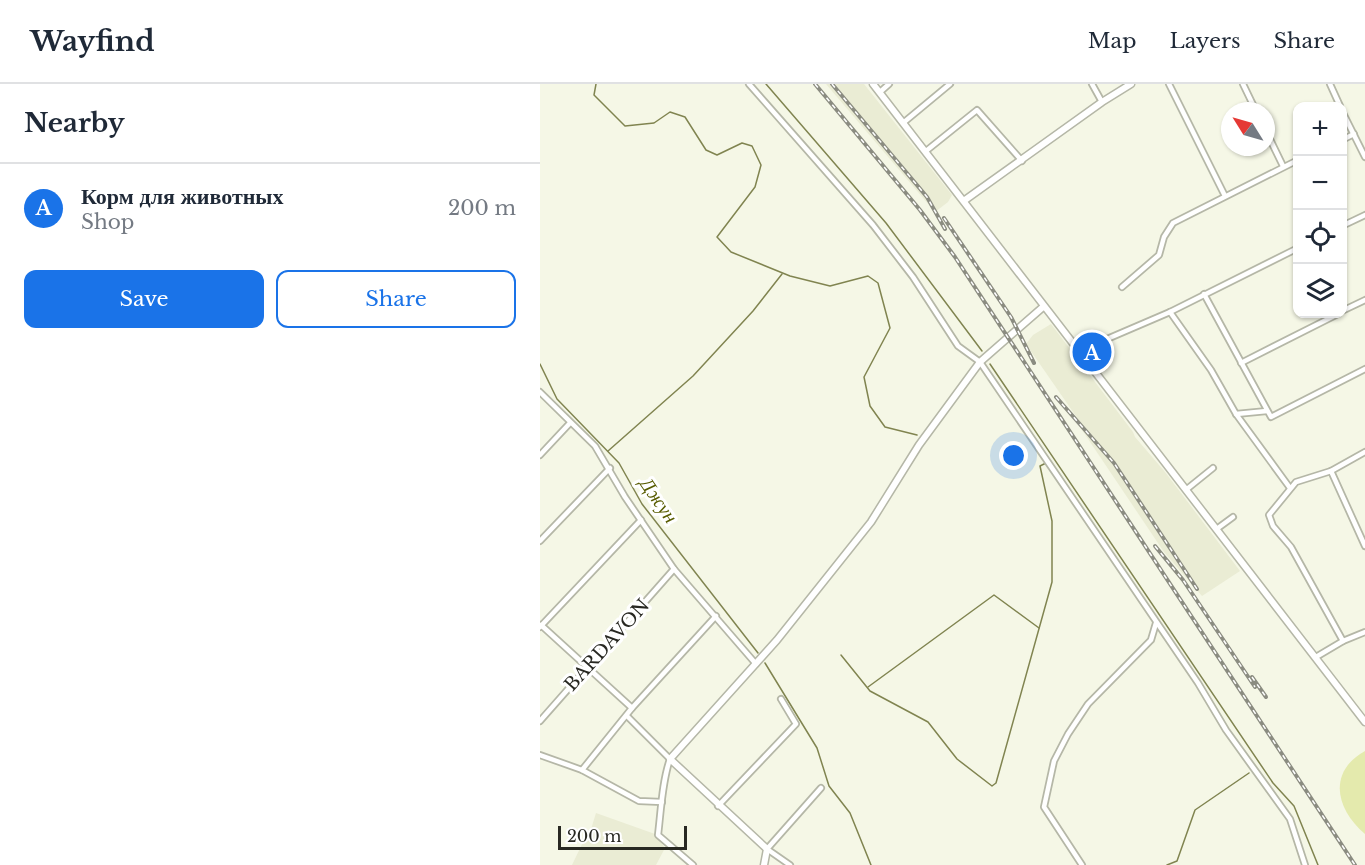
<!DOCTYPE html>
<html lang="en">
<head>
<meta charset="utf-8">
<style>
	:root { --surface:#fff; --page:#f2f2f3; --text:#1f2937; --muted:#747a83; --line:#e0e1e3; --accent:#1a73e8 }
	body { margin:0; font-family:"Libre Baskerville",serif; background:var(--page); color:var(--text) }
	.controls { position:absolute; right:18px; top:18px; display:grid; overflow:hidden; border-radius:12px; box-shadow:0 2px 4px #0004 }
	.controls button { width:54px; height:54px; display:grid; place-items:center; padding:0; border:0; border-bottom:2px solid var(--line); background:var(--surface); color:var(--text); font:30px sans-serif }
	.compass { position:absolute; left:681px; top:18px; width:54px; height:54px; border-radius:50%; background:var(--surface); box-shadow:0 2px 4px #0004; rotate:307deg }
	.scale { position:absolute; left:18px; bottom:15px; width:129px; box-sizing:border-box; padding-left:6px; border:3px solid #282822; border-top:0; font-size:16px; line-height:21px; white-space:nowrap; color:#282822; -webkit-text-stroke:4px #fff; paint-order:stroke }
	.you { position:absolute; left:474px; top:372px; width:21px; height:21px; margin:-15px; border:4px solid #fff; border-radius:50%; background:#1a73e8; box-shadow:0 0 0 9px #1a73e833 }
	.badge { display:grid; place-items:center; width:39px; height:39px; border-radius:50%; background:var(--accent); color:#fff; font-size:20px; font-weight:700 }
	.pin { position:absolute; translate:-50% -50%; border:3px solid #fff; box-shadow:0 2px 6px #0006 }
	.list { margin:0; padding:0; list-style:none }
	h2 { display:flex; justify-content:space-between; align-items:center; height:78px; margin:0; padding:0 24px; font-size:26px }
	h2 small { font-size:20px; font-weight:400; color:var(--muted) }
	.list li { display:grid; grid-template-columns:39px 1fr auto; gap:18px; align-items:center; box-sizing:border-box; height:90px; padding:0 24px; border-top:2px solid var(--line) }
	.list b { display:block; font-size:22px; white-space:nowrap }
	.list p { margin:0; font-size:20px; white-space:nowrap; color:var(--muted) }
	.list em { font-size:20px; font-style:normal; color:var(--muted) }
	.actions { display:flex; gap:12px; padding:18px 24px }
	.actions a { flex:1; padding:14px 0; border:2px solid var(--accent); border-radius:12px; text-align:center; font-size:21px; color:var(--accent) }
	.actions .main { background:var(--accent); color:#fff }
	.icon { flex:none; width:33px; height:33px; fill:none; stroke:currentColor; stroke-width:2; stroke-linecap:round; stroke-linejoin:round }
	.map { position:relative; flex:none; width:825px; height:781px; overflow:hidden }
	header { display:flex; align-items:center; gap:36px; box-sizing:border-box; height:84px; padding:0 30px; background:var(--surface); border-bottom:2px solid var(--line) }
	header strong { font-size:28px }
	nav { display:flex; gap:33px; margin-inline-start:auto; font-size:21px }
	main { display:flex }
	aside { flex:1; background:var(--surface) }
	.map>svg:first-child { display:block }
	.built { fill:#eaecd4 }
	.green { fill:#e4eaad }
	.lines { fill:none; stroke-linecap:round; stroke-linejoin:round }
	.stream { stroke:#808450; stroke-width:1.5 }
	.minor-casing { stroke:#b5b7a7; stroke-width:8 }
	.major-casing { stroke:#b5b7a7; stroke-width:9 }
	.minor { stroke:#fff; stroke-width:4.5 }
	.major { stroke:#fff; stroke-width:6 }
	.rail-casing { stroke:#8b8c81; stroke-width:4 }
	.rail { stroke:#fff; stroke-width:1.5; stroke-dasharray:4.5; stroke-linecap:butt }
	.labels { text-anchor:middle; stroke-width:6; stroke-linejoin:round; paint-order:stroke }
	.street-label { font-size:18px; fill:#282822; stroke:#fff }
	.water-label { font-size:20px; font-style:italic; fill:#585c01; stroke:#fff }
</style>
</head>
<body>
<header>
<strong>Wayfind</strong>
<nav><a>Map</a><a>Layers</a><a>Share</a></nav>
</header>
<main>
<aside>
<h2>Nearby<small></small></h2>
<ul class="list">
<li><span class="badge">A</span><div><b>Корм для животных</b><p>Shop</p></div><em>200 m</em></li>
</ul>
<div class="actions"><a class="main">Save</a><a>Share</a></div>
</aside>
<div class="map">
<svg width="825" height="781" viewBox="0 0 825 781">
	<rect width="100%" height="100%" fill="#f5f7e6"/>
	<g class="built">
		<path d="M286,0H324L412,111L408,118L395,128Z"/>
		<path d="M511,240L593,348L595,353L625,388L700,487L662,512L624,468L538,340L540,338L486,260L493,251Z"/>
		<path d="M56,729L115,750L125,764L116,781H32L45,754L48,755Z"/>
	</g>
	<path class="green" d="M825,667V750C796,726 787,688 825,667Z"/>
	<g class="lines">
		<g class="stream">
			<path d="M56,0L54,11L85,42L114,39L130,28L145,33L166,66L177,71L202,59L212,62L221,81L215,103L177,153L191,168L250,192L290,202L328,192L338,199L350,244L324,293L330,322L345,343L377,351"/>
			<path d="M226,0L346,139L442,267"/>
			<path d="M0,280L17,315L79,379L102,420L218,569"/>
			<path d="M450,280L733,699L754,722L778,781"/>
			<path d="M68,367L153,292L213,227L242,190"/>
			<path d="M301,571L330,607L388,638L417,675L452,702L456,699L512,498V437L500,382L506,379"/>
			<path d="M225,579L277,664L289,702L310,729L331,781"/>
			<path d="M328,603L454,511L499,544"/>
			<path d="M627,781L637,777L655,726L709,689"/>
		</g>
		<g class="minor-casing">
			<g id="minor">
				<path d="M209,0L333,141L373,193L418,262L440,278L658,599L686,646L750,735L765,781"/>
				<path d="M552,0L562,18"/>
				<path d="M629,0L685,112"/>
				<path d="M703,0L716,27"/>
				<path d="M790,0L800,22"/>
				<path d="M340,8L349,0"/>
				<path d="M802,27L825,73"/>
				<path d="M363,39L410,0"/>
				<path d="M726,47L743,82"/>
				<path d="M802,56L814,50"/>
				<path d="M386,67L437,26L482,77"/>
				<path d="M802,142L825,131"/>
				<path d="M582,203L619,171L624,153L633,139L758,76"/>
				<path d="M664,210L731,333L825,285"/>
				<path d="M802,227L825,216"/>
				<path d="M630,228L671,286L696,330L750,404"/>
				<path d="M539,267L630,228L758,164"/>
				<path d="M701,279L798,230"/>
				<path d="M0,308L55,362L85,413L134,485L216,580"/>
				<path d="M696,330L727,327"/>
				<path d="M0,371L30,339"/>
				<path d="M791,387L825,462"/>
				<path d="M647,405L673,384"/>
				<path d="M678,444L693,433"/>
				<path d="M0,457L70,384"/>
				<path d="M1,541L92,624"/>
				<path d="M0,543L101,436"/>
				<path d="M803,557L751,463L733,442L729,431L756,398L791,387L825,368"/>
				<path d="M776,573L803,557L825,548"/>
				<path d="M87,632L130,675C122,698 121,727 118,751L153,781"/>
				<path d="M0,637L134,485"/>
				<path d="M0,671L42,686L99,717L122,718"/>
				<path d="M42,686L92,624L176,532"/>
				<path d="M178,722L256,640L241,615"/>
				<path d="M250,781L227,765L281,704"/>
				<path d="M542,781L504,723L514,677L528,650L548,620L611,556L616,539"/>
			</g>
		</g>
		<g class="major-casing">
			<g id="major">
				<path d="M333,0L825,638"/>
				<path d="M425,116L562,18L591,0"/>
				<path d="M224,781L227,765L130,675L237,556L331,438L379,361L440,278L503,223"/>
			</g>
		</g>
		<use href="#minor" class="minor"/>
		<use href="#major" class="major"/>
		<g class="rail-casing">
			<g id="rail">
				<path d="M275,0L380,126L415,173L815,781"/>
				<path d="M292,0L387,113L405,145"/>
				<path d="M404,134L471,233L494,279"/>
				<path d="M516,313L574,379L657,505"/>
				<path d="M615,462L643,496L715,603"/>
				<path d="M712,593L726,613"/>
			</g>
		</g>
		<use href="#rail" class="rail"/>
	</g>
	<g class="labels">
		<g class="street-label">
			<text transform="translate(67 561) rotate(-48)" y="6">BARDAVON</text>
		</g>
		<g class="water-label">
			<text transform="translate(119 416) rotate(55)" y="7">Джун</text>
		</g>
	</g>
</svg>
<div class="controls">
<button>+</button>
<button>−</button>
<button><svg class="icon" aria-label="locate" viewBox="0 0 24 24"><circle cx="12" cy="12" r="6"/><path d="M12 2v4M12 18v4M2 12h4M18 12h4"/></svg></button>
<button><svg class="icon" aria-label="layers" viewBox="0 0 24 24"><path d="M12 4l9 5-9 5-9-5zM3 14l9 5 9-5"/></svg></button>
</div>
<svg class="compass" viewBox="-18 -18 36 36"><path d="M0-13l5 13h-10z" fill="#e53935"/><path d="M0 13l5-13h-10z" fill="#747a83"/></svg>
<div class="scale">200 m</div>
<div class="you"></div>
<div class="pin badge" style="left:552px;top:268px">A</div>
</div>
</main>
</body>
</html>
